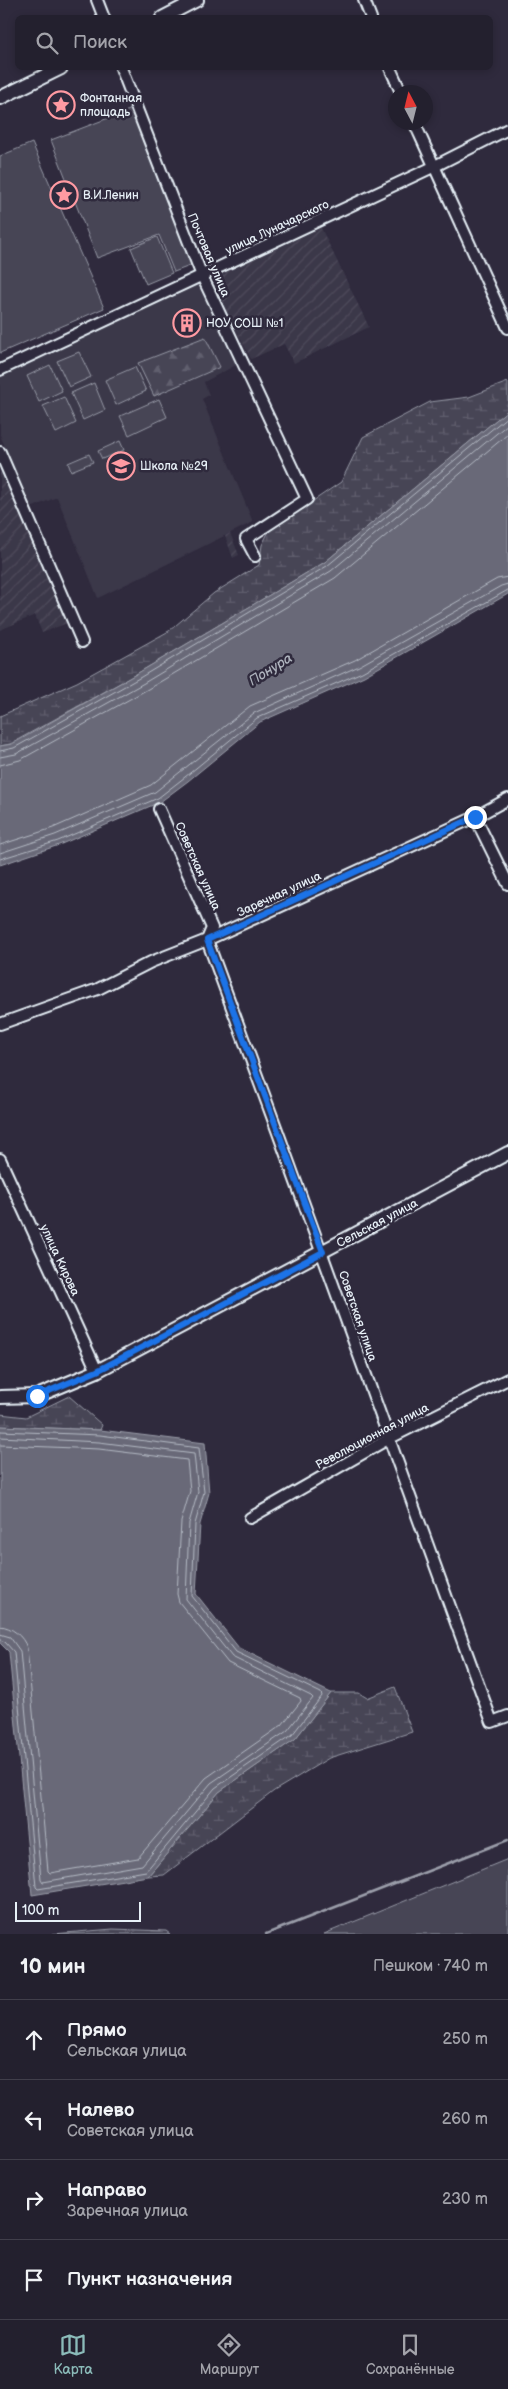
<!DOCTYPE html>
<html lang="ru">
<head>
<meta charset="utf-8">
<style>
	:root { --surface:#23202e; --page:#2f2d3a; --text:#f1f3f6; --muted:#a3a3aa; --line:#403e4a; --accent:#8bbbb9 }
	body { margin:0; font-family:"Balsamiq Sans",sans-serif; background:var(--page); color:var(--text) }
	.compass { position:absolute; left:388px; top:85px; width:45px; height:45px; border-radius:50%; background:var(--surface); box-shadow:0 2px 8px #0003; rotate:353deg }
	.scale { position:absolute; left:15px; bottom:12px; width:126px; box-sizing:border-box; padding-left:5px; border:2px solid #e8f1f8; border-top:0; font-size:14px; line-height:18px; white-space:nowrap; color:#e8f1f8; -webkit-text-stroke:4px #2f2a3d; paint-order:stroke }
	.stop { position:absolute; width:15px; height:15px; margin:-11px; border:4px solid #1a73e8; border-radius:50%; background:#fff }
	.stop.end { background:#1a73e8; border-color:#fff; box-shadow:0 1px 5px #0008 }
	.list { margin:0; padding:0; list-style:none }
	h2 { display:flex; justify-content:space-between; align-items:center; height:65px; margin:0; padding:0 20px; font-size:21px }
	h2 small { font-size:16px; font-weight:400; color:var(--muted) }
	.list li { display:grid; grid-template-columns:32px 1fr auto; gap:15px; align-items:center; box-sizing:border-box; height:80px; padding:0 20px; border-top:1px solid var(--line) }
	.list b { display:block; font-size:19px; white-space:nowrap }
	.list p { margin:0; font-size:16px; white-space:nowrap; color:var(--muted) }
	.list em { font-size:16px; font-style:normal; color:var(--muted) }
	.icon { flex:none; width:28px; height:28px; fill:none; stroke:currentColor; stroke-width:2; stroke-linecap:round; stroke-linejoin:round }
	.map { position:relative; flex:none; width:508px; height:1934px; overflow:hidden }
	.search { position:absolute; background:var(--surface); box-shadow:0 2px 8px #0003; left:15px; right:15px; top:15px; height:55px; display:flex; align-items:center; gap:12px; box-sizing:border-box; padding:0 18px; border-radius:8px; color:var(--muted); font-size:19px }
	.sheet { height:385px; background:var(--surface) }
	nav { display:flex; justify-content:space-around; align-items:center; box-sizing:border-box; height:70px; border-top:1px solid var(--line); background:var(--surface); font-size:14px; color:var(--muted) }
	nav a { display:grid; justify-items:center; gap:2px }
	nav .on { color:var(--accent) }
	.map>svg:first-child { display:block }
	.built { fill:#3b3749 }
	.industrial { fill:url(#industrial-furrows) }
	.green { fill:#464455; stroke:#979aa6 }
	.forest { fill:url(#forest-firs); stroke:#979aa6 }
	.wetland { fill:url(#wetland-marsh); stroke:#979aa6 }
	.water { fill:#696978; stroke:#9c9fab }
	.lines { fill:none; stroke-linecap:round; stroke-linejoin:round }
	.shore { stroke:#b5bbc5; stroke-width:1 }
	.stream { stroke:#9c9fab; stroke-width:2.5 }
	.minor-casing { stroke:#e8f1f8; stroke-width:14 }
	.tertiary-casing { stroke:#e8f1f8; stroke-width:16 }
	.minor { stroke:#2f2a3d; stroke-width:10 }
	.tertiary { stroke:#2f2a3d; stroke-width:12 }
	.route { stroke:#1a73e8; stroke-width:6 }
	.labels { text-anchor:middle; stroke-width:5; stroke-linejoin:round; paint-order:stroke }
	.poi-label { font-size:12px; fill:#e8f1f8; stroke:#2f2a3d; text-anchor:start }
	.street-label { font-size:12px; fill:#e8f1f8; stroke:#2f2a3d }
	.water-label { font-size:14px; font-style:italic; fill:#afb4be; stroke:#2f2a3d }
</style>
</head>
<body>
<div class="map">
<svg width="508" height="1934" viewBox="0 0 508 1934">
	<defs>
		<pattern id="industrial-furrows" width="10" height="10" patternUnits="userSpaceOnUse" patternTransform="scale(1.25)"><rect width="10" height="10" fill="#3b3749"/><path d="M-1 1l2-2M0 10L10 0M9 11l2-2" fill="none" stroke="#4e4b5b"/></pattern>
		<pattern id="forest-firs" width="22" height="20" patternUnits="userSpaceOnUse" patternTransform="scale(1.25)"><rect width="22" height="20" fill="#464455"/><path d="M5 1l3.5 6h-7zM16 11l3.5 6h-7z" fill="#615f6e"/></pattern>
		<pattern id="wetland-marsh" width="20" height="14" patternUnits="userSpaceOnUse" patternTransform="scale(1.25)"><rect width="20" height="14" fill="#464455"/><path d="M1 5h8M5 5V1M11 12h8M15 12V8" fill="none" stroke="#615f6e"/></pattern>
	</defs>
	<rect width="100%" height="100%" fill="#2f2a3d"/>
	<filter id="ink" filterUnits="userSpaceOnUse"><feTurbulence type="fractalNoise" baseFrequency=".02" numOctaves="2"/><feDisplacementMap in="SourceGraphic" scale="10" xChannelSelector="R" yChannelSelector="G"/><feConvolveMatrix kernelMatrix="1 2 1 2 8 2 1 2 1" color-interpolation-filters="sRGB"/></filter>
	<g filter="url(#ink)">
		<path class="built" d="M199,282L238,364L204,382L209,395L202,399L253,522L98,598L57,497L31,508L0,435V376Z"/>
		<g class="industrial">
			<path d="M321,228L369,327L294,363L284,344L251,359L210,280Z"/>
			<path d="M0,462L67,623L42,633L35,615L0,630Z"/>
			<path d="M230,533L239,555L233,558L225,536Z"/>
		</g>
		<g class="green">
			<path d="M132,109L195,264L174,272L159,235L97,258L51,140Z"/>
			<path d="M32,143L104,308L0,353V156Z"/>
			<path d="M157,237L172,273L146,284L131,248Z"/>
			<path d="M79,352L91,377L69,387L57,361Z"/>
			<path d="M50,365L62,391L39,402L27,376Z"/>
			<path d="M135,367L146,391L116,405L105,380Z"/>
			<path d="M94,383L105,410L83,420L71,393Z"/>
			<path d="M64,397L76,423L56,433L43,406Z"/>
			<path d="M159,399L167,417L129,435L120,416Z"/>
			<path d="M120,441L124,450L102,459L98,451Z"/>
			<path d="M89,454L93,462L71,471L68,463Z"/>
			<path d="M508,1859V1934H324Z"/>
		</g>
		<path class="forest" d="M205,337L220,367L154,396L138,363Z"/>
		<g class="wetland">
			<path d="M508,382V410L325,562L138,673L10,744L0,746V716L77,682L169,631L214,593L259,565L262,545L269,531L341,482L363,437L430,402L469,397Z"/>
			<path d="M69,1396L102,1425L100,1430L0,1426V1414L26,1417Z"/>
			<path d="M395,1687L412,1732L329,1758L274,1791L164,1875L148,1876L219,1792L295,1739L331,1693H359L367,1698Z"/>
			<path d="M113,1929L166,1931L170,1934H53Z"/>
		</g>
		<g class="water">
			<path d="M508,410V594L364,676L260,722L188,781L160,802L59,845L0,865V746L12,744L138,673L325,562Z"/>
			<path d="M0,1426L100,1430L205,1443L209,1493L200,1524L196,1594L239,1648L331,1693L295,1739L219,1792L148,1876L32,1895L9,1652L0,1643Z"/>
		</g>
		<g class="lines">
			<g class="shore">
				<path d="M0,751L14,748L141,677L327,566L508,416"/>
				<path d="M0,757L16,754L144,683L331,571L508,424"/>
				<path d="M0,765L20,760L148,689L335,578L508,434"/>
				<path d="M0,845L53,828L151,785L250,706L355,660L497,579L508,577"/>
				<path d="M0,853L55,835L155,792L254,713L359,666L501,586L508,584"/>
				<path d="M0,859L58,841L158,798L185,777L257,718L362,672L508,590"/>
				<path d="M0,1431L100,1435L199,1448L204,1492L195,1524L192,1596L236,1652L321,1693L322,1696L292,1735L215,1788L146,1871L38,1889L36,1887L14,1652L5,1642L0,1640"/>
				<path d="M0,1437L99,1442L194,1454L198,1492L189,1523L186,1599L232,1657L311,1696L313,1698L287,1731L211,1783L142,1865L43,1882L41,1879L20,1651L10,1637L0,1634"/>
				<path d="M0,1445L99,1449L187,1460L190,1491L181,1522L177,1594L179,1602L228,1663L300,1698L301,1701L282,1725L206,1778L138,1858L50,1873L48,1871L27,1648C23,1636 12,1627 0,1626"/>
			</g>
			<path class="stream" d="M266,1934L508,1840"/>
			<g class="minor-casing">
				<g id="minor">
					<path d="M97,0L104,18"/>
					<path d="M364,0L371,18"/>
					<path d="M121,68L202,276L307,499L246,539L255,556"/>
					<path d="M390,68L401,92"/>
					<path d="M414,122L508,328"/>
					<path d="M0,370L433,167L508,129"/>
					<path d="M0,452L82,642"/>
					<path d="M159,809L212,928L207,940C304,1200 396,1462 492,1722L508,1716"/>
					<path d="M475,817L508,884"/>
					<path d="M0,1024L98,989L151,962L207,940L475,817L508,799"/>
					<path d="M0,1159L97,1371"/>
					<path d="M250,1518L388,1439L508,1379"/>
				</g>
			</g>
			<g class="tertiary-casing">
				<g id="tertiary">
					<path d="M162,18L197,0"/>
					<path d="M0,98L61,68"/>
					<path d="M0,1397L37,1396L97,1371L508,1153"/>
				</g>
			</g>
			<use href="#minor" class="minor"/>
			<use href="#tertiary" class="tertiary"/>
		</g>
	</g>
	<g class="lines" filter="url(#ink)">
		<path class="route" d="M37,1396L97,1371L323,1252L207,940L475,817"/>
	</g>
	<defs>
		<g id="sight-ring" transform="scale(1.4375)"><circle r="9.5" fill="#2f2a3d" stroke="#ff9aa2" stroke-width="1.5"/><path d="M0-6L1.8-2.2L6-1.7L2.9 1.2L3.7 5.4L0 3.3L-3.7 5.4L-2.9 1.2L-6-1.7L-1.8-2.2Z" fill="#ff9aa2"/></g>
		<g id="building-ring" transform="scale(1.4375)"><circle r="9.5" fill="#2f2a3d" stroke="#ff9aa2" stroke-width="1.5"/><path d="M-4-6H4V6H1V3H-1V6H-4ZM-2.5-4.3h1.7v1.8h-1.7ZM.8-4.3h1.7v1.8H.8ZM-2.5-1h1.7V.8h-1.7ZM.8-1h1.7V.8H.8Z" fill="#ff9aa2"/></g>
		<g id="school-ring" transform="scale(1.4375)"><circle r="9.5" fill="#2f2a3d" stroke="#ff9aa2" stroke-width="1.5"/><path d="M0-5L7-2L0 1L-7-2ZM-4 1L0 2.5L4 1V4Q0 6-4 4Z" fill="#ff9aa2"/></g>
	</defs>
	<g fill-rule="evenodd">
		<use href="#sight-ring" x="61" y="105"/>
		<use href="#sight-ring" x="64" y="195"/>
		<use href="#building-ring" x="187" y="323"/>
		<use href="#school-ring" x="121" y="466"/>
	</g>
	<g class="labels">
		<g class="poi-label">
			<text x="80" y="102">Фонтанная<tspan x="80" dy="14">площадь</tspan></text>
			<text x="83" y="199">В.И.Ленин</text>
			<text x="206" y="327">НОУ СОШ №1</text>
			<text x="140" y="470">Школа №29</text>
		</g>
		<g class="street-label">
			<text transform="translate(277 227) rotate(-25)" y="4">улица Луначарского</text>
			<text transform="translate(209 255) rotate(67)" y="4">Почтовая улица</text>
			<text transform="translate(198 866) rotate(66)" y="4">Советская улица</text>
			<text transform="translate(279 894) rotate(-25)" y="4">Заречная улица</text>
			<text transform="translate(377 1223) rotate(-28)" y="4">Сельская улица</text>
			<text transform="translate(60 1260) rotate(65)" y="4">улица Кирова</text>
			<text transform="translate(358 1316) rotate(71)" y="4">Советская улица</text>
			<text transform="translate(372 1436) rotate(-28)" y="4">Революционная улица</text>
		</g>
		<g class="water-label">
			<text transform="translate(270 669) rotate(-32)" y="5">Понура</text>
		</g>
	</g>
</svg>
<svg class="compass" viewBox="-18 -18 36 36"><path d="M0-13l5 13h-10z" fill="#e53935"/><path d="M0 13l5-13h-10z" fill="#a3a3aa"/></svg>
<div class="scale">100 m</div>
<div class="stop" style="left:37px;top:1396px"></div>
<div class="stop end" style="left:475px;top:817px"></div>
<div class="search"><svg class="icon" aria-label="search" viewBox="0 0 24 24"><circle cx="10" cy="10" r="6"/><path d="M15 15l6 6"/></svg>Поиск</div>
</div>
<section class="sheet">
<h2>10 мин<small>Пешком · 740 m</small></h2>
<ul class="list">
<li><svg class="icon" aria-label="ahead" viewBox="0 0 24 24"><path d="M12 20V5M6 11l6-6 6 6"/></svg><div><b>Прямо</b><p>Сельская улица</p></div><em>250 m</em></li>
<li><svg class="icon" aria-label="left" viewBox="0 0 24 24"><path d="M17 20v-9H6M10 6l-5 5 5 5"/></svg><div><b>Налево</b><p>Советская улица</p></div><em>260 m</em></li>
<li><svg class="icon" aria-label="right" viewBox="0 0 24 24"><path d="M7 20v-9h11M14 6l5 5-5 5"/></svg><div><b>Направо</b><p>Заречная улица</p></div><em>230 m</em></li>
<li><svg class="icon" aria-label="arrive" viewBox="0 0 24 24"><path d="M6 21V4h12l-3 4 3 4H6"/></svg><div><b>Пункт назначения</b></div></li>
</ul>
</section>
<nav>
<a class="on"><svg class="icon" aria-label="map" viewBox="0 0 24 24"><path d="M3 6l6-2 6 2 6-2v14l-6 2-6-2-6 2zM9 4v14M15 6v14"/></svg>Карта</a>
<a><svg class="icon" aria-label="directions" viewBox="0 0 24 24"><path d="M12 3l9 9-9 9-9-9zM9 14v-3h6M13 9l2 2-2 2"/></svg>Маршрут</a>
<a><svg class="icon" aria-label="saved" viewBox="0 0 24 24"><path d="M7 4h10v16l-5-4-5 4z"/></svg>Сохранённые</a>
</nav>
</body>
</html>
